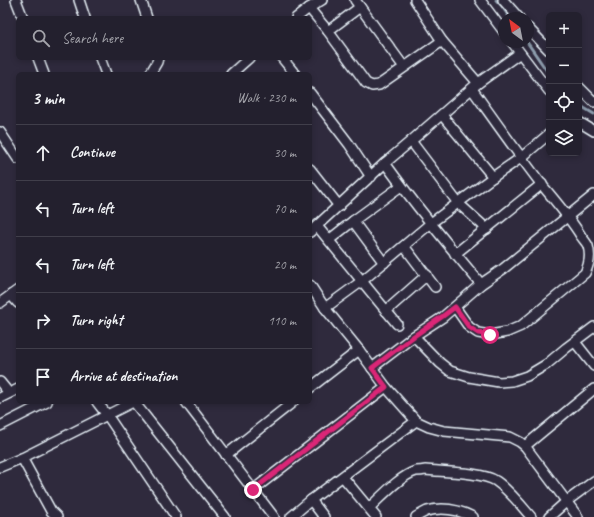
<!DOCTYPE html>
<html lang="en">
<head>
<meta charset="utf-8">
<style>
	:root { --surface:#23202e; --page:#2b2836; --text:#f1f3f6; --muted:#a3a3aa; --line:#403e4a }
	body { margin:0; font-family:Caveat,sans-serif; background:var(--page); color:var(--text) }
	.controls { position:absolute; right:12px; top:12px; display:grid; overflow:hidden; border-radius:6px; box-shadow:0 2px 6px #0003 }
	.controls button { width:36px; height:36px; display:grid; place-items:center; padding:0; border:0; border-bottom:1px solid var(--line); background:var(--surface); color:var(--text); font:20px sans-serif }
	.compass { position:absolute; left:498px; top:12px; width:36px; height:36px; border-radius:50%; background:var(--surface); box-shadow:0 2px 6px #0003; rotate:328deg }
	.stop { position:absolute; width:12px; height:12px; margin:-9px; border:3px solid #db2777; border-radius:50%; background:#fff }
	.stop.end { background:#db2777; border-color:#fff; box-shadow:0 1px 4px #0008 }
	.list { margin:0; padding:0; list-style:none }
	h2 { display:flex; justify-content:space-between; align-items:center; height:52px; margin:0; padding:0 16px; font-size:17px }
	h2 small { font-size:13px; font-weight:400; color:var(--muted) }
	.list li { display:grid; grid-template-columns:26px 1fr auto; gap:12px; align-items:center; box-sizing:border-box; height:56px; padding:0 16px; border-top:1px solid var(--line) }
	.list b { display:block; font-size:15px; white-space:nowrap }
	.list em { font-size:13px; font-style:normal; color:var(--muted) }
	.icon { flex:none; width:22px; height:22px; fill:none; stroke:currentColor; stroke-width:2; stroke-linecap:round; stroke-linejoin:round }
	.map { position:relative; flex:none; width:594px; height:517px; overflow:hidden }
	.search { position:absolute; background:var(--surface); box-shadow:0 2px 6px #0003; left:16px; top:16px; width:296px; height:44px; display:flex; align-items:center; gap:10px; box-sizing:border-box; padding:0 14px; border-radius:6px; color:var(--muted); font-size:15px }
	.panel { position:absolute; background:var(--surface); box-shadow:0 2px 6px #0003; left:16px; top:72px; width:296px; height:332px; border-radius:6px }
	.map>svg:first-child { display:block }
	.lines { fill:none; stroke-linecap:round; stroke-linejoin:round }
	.stream { stroke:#8e9eae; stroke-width:3 }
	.street-casing { stroke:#e8f1f8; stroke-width:12 }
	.street { stroke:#2f2a3d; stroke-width:9 }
	.route { stroke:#db2777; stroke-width:5 }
</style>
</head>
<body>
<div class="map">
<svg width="594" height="517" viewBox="0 0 594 517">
	<rect width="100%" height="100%" fill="#2f2a3d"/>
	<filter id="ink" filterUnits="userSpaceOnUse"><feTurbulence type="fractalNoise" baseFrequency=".025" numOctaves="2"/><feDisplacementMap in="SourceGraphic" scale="8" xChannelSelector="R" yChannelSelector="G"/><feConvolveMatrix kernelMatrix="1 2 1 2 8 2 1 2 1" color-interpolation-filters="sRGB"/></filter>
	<g filter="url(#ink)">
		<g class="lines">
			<g class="stream">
				<path d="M496,0L501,5L510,18"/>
				<path d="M527,42L549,74"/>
				<path d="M579,105L594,114"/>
			</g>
			<g class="street-casing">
				<g id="street">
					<path d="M16,0L23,18"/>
					<path d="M79,0L85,18"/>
					<path d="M141,0L147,18"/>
					<path d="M355,0L404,67"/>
					<path d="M415,0L442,41L478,83"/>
					<path d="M480,0L504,32"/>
					<path d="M503,0L519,18"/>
					<path d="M309,8L328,31L366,83L372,86L379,85L442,41"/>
					<path d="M296,18L309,8L322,0"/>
					<path d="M528,28L549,50"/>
					<path d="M328,31L360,7"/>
					<path d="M512,42L549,91"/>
					<path d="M38,58L44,74"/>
					<path d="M100,58L106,74"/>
					<path d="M282,58L295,74"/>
					<path d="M150,74L157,62L158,58"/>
					<path d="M231,74L249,58"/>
					<path d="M579,87L594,102"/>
					<path d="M310,93L349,144L371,177"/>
					<path d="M442,115L493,177"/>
					<path d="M579,122L594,131"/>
					<path d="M0,132L18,159"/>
					<path d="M411,141L458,203L487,229"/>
					<path d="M385,163C415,205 448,245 481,284"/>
					<path d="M310,169L339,206"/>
					<path d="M353,221L384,263"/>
					<path d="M317,226L397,324"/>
					<path d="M310,232L385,163L411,141L478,83L520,53"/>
					<path d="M329,240L353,221L401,186"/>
					<path d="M404,246L435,287"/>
					<path d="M455,254L542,184"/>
					<path d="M310,285L325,308L359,350L386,387L416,421L429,427L444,431L510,437L520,442L525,446L578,517"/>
					<path d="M11,295L18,303"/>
					<path d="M0,303L18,290"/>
					<path d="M455,307L469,327L478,333L490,335L507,332L521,326L585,273C589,265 591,256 588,246C587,243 583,239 581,236C570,218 556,202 542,185C518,154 495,121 472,89"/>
					<path d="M325,308L362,281L431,223L493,177L522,157L549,134"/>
					<path d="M386,311L427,275"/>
					<path d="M414,336L440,363L450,371L469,377L499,382L512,381L527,376L547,364L566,348L594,327"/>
					<path d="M575,342L594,366"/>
					<path d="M372,368L414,336L443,317L481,284L503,269L594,195"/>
					<path d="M0,382L9,393"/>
					<path d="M310,388L359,350"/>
					<path d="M0,398L18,389"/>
					<path d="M97,402L107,415L176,517"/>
					<path d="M134,402L225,517"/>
					<path d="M186,402L274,517"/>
					<path d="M0,426L47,402"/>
					<path d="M525,446L594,389"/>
					<path d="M226,455L293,402"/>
					<path d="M22,458L51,511L57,517"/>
					<path d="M0,467L22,458L133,402"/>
					<path d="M343,477L376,517"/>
					<path d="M253,490L386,387"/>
					<path d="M311,500L324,517"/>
					<path d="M369,508C381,497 400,476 416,471C419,471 422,471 425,470C443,472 482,472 496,481C509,490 521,505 531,517"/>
					<path d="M291,517L311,500L416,421"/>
					<path d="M416,517C419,515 423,513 427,511C442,507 459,510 473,517"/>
					<path d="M549,517L567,501L594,481"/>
				</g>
			</g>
			<use href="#street" class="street"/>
		</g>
	</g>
	<g class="lines" filter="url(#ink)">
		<path class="route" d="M253,490L386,387L372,368L414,336L443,316L455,307L469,327L478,333L490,335"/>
	</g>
</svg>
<div class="controls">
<button>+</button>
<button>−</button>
<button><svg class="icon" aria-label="locate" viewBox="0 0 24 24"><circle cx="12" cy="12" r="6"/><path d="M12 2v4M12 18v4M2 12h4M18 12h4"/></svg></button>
<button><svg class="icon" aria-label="layers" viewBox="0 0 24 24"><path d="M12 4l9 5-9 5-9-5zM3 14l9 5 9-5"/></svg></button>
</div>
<svg class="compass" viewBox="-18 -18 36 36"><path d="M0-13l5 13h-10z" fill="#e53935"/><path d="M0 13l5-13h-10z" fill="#a3a3aa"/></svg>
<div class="stop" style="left:490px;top:335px"></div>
<div class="stop end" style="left:253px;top:490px"></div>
<div class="search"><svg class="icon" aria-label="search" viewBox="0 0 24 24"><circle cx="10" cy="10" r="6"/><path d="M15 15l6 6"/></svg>Search here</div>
<section class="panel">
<h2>3 min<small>Walk · 230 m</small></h2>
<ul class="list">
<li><svg class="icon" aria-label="ahead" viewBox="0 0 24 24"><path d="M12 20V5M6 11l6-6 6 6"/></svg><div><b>Continue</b></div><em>30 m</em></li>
<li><svg class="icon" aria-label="left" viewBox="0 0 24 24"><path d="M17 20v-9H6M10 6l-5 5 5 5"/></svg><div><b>Turn left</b></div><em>70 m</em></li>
<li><svg class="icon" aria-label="left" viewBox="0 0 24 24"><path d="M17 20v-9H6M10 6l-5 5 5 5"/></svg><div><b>Turn left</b></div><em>20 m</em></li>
<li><svg class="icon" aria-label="right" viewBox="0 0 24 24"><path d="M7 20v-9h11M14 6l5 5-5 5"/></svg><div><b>Turn right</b></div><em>110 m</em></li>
<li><svg class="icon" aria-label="arrive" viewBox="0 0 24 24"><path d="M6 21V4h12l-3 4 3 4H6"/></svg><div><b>Arrive at destination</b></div></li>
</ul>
</section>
</div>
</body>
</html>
